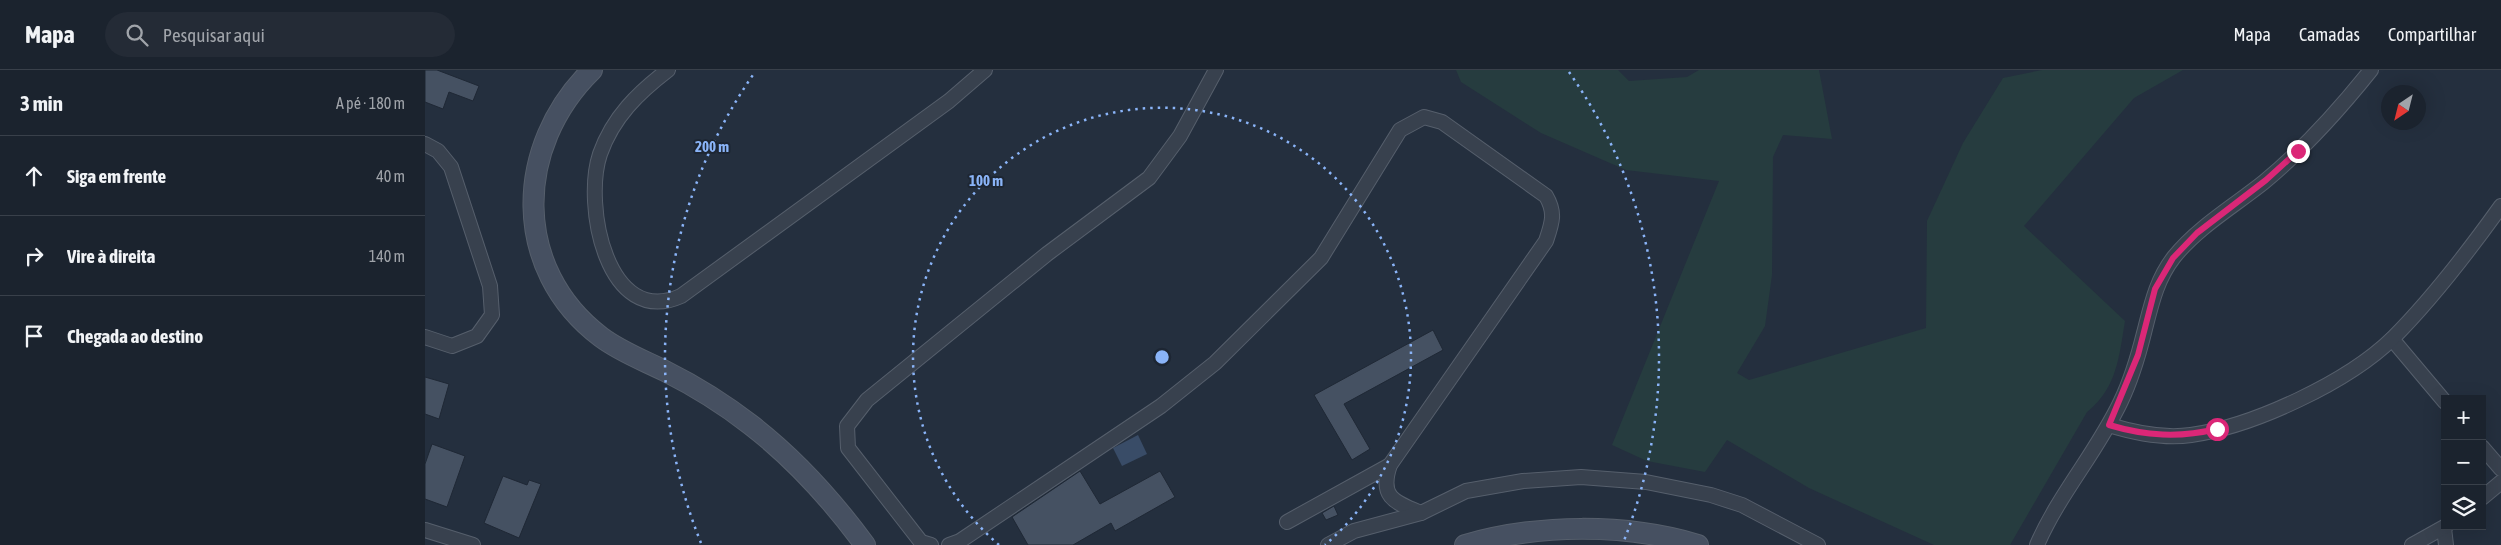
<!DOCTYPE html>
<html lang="pt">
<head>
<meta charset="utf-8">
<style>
	:root { --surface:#1b232e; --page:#242b36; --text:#f1f3f6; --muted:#a0a4aa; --line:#39404a }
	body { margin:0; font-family:"Asap Condensed",sans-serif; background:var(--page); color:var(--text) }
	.controls { position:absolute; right:15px; bottom:15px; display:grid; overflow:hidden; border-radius:0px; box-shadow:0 5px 20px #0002 }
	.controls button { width:45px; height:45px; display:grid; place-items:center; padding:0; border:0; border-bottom:1px solid var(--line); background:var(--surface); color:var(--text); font:25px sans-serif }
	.compass { position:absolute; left:1956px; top:15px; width:45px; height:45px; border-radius:50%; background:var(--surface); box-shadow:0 5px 20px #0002; rotate:215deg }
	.stop { position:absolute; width:15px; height:15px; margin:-11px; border:4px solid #db2777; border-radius:50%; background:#fff }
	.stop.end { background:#db2777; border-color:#fff; box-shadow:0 1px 5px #0008 }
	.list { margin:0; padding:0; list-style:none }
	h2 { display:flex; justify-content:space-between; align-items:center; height:65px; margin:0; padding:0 20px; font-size:21px }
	h2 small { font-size:16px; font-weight:400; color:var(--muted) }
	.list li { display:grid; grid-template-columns:32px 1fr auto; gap:15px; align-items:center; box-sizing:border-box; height:80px; padding:0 20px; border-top:1px solid var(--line) }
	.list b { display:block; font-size:19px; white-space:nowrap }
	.list em { font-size:16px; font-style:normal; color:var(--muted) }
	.icon { flex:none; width:28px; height:28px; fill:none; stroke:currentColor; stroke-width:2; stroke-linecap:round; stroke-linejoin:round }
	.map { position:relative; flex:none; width:2076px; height:475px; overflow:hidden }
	header { display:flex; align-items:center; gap:30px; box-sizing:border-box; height:70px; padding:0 25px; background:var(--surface); border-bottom:1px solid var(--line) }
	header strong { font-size:24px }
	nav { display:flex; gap:28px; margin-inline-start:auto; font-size:18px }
	.search { width:350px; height:45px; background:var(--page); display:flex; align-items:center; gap:12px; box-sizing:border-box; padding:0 18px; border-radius:28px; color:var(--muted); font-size:19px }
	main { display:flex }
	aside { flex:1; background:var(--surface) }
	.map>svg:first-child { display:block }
	.green { fill:#263c3f }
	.water { fill:#394c67 }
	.building { fill:#455162; stroke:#1f2835 }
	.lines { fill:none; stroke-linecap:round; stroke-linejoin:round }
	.street-casing { stroke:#565f6c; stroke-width:16 }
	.secondary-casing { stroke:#565f6c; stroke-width:22 }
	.street { stroke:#38414e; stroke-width:14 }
	.secondary { stroke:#465061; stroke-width:20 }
	.route { stroke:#db2777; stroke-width:6 }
	.ring { fill:none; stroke:#8ab4f8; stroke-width:2.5; stroke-dasharray:2.5 5 }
	.centre { fill:#8ab4f8; stroke:#1d2633; stroke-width:2.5 }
	.ring-label { font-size:15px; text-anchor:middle; font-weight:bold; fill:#8ab4f8; stroke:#1d2633; stroke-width:4; stroke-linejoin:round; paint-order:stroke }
</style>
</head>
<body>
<header>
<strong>Mapa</strong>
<div class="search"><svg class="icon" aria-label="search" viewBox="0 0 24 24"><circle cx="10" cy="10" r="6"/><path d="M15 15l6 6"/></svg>Pesquisar aqui</div>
<nav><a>Mapa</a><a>Camadas</a><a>Compartilhar</a></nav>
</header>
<main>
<aside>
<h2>3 min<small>A pé · 180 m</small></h2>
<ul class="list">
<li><svg class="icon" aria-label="ahead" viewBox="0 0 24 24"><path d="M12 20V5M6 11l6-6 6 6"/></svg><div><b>Siga em frente</b></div><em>40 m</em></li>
<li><svg class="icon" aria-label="right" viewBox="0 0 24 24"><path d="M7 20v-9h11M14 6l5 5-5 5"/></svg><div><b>Vire à direita</b></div><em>140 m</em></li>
<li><svg class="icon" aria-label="arrive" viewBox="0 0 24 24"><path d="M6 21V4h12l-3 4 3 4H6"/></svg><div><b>Chegada ao destino</b></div></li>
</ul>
</aside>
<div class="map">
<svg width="2076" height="475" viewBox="0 0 2076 475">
	<rect width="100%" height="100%" fill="#242f3e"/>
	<path class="green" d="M1031,0H1193L1204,11L1262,7L1274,0H1394L1407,69L1358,65L1348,87L1347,205L1340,256L1312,303L1324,310L1501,258L1502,151L1538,73L1578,8L1617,0H1758L1709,28L1599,156L1700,251C1694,287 1692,318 1662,342L1585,475H1509L1384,418L1302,370L1280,402L1222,391L1187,375L1294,111L1201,100L1116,63L1036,12Z"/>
	<path class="water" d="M713,365L722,384L697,396L688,378Z"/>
	<g class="building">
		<path d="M0,0H12L54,16L48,31L24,22L18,39L0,32Z"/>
		<path d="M1008,260L1018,280L919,334L945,379L927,390L889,325Z"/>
		<path d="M0,307L24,314L14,349L0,344Z"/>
		<path d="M7,374L40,386L22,437L0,429V394Z"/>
		<path d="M655,401L675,434L735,401L750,427L690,461L686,453L648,475H603L587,447Z"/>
		<path d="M78,406L102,415L104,410L116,414L94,468L59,453Z"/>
		<path d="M909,436L913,445L901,450L897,443Z"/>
	</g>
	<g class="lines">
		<g class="street-casing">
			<g id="street">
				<path d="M243,0C213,23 188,47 175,84C158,135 182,259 256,226L524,31L560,0"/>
				<path d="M0,74L13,81L26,97L65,216L67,245L52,266L27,276L0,267"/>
				<path d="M1967,269L2020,332"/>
				<path d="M1684,355C1710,363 1739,369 1766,365C1829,356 1923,312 1968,268C2008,228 2043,182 2076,136"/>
				<path d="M2057,377L2076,399"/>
				<path d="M2057,428L2076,412"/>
				<path d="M862,452L965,395"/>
				<path d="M2019,458L2021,475"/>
				<path d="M0,460L48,475"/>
				<path d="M506,475L496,472L423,378L422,356L442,330L622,184L724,108L755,66L791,0"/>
				<path d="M524,475L535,471L736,336L790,293L896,188L975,60L999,47L1017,52L1121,126C1131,143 1127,153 1121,171L965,395C954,427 969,432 996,443"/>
				<path d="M903,475L929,461L996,443L1041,421L1098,411L1156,407L1221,412L1286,425L1317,435L1393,475"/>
				<path d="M1612,475C1634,424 1672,382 1696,331C1706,310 1713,287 1719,263C1726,236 1731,210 1749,187C1773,157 1809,136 1839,112C1879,79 1914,40 1946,0"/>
				<path d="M1987,475L2021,456"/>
			</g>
		</g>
		<g class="secondary-casing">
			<g id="secondary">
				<path d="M167,0C89,76 86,199 176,267C196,282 218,290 240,301C270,316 299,334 326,355C370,389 407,430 440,475"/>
				<path d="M1040,475C1113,454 1200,453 1273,475"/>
			</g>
		</g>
		<use href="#street" class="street"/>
		<use href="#secondary" class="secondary"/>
	</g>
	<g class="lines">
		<path class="route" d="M1792,359C1754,368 1721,366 1684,355L1713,285L1730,219L1748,188L1772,163L1841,110L1873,81"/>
	</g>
	<g class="ring">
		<path d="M574 475A249 249 0 1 1 900 475"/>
		<path d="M276 473A497 497 0 0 1 330 2M1144 2A497 497 0 0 1 1198 473"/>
	</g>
	<circle cx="737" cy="287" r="8" class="centre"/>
	<g class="ring-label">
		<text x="287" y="82">200 m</text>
		<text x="561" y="116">100 m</text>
	</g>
</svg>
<div class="controls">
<button>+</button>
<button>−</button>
<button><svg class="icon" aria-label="layers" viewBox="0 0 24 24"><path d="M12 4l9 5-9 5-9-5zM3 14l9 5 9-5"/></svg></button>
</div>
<svg class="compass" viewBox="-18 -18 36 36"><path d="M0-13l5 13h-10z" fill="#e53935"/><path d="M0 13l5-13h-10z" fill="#a0a4aa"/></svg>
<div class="stop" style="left:1792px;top:359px"></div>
<div class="stop end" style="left:1873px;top:81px"></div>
</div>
</main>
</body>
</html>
